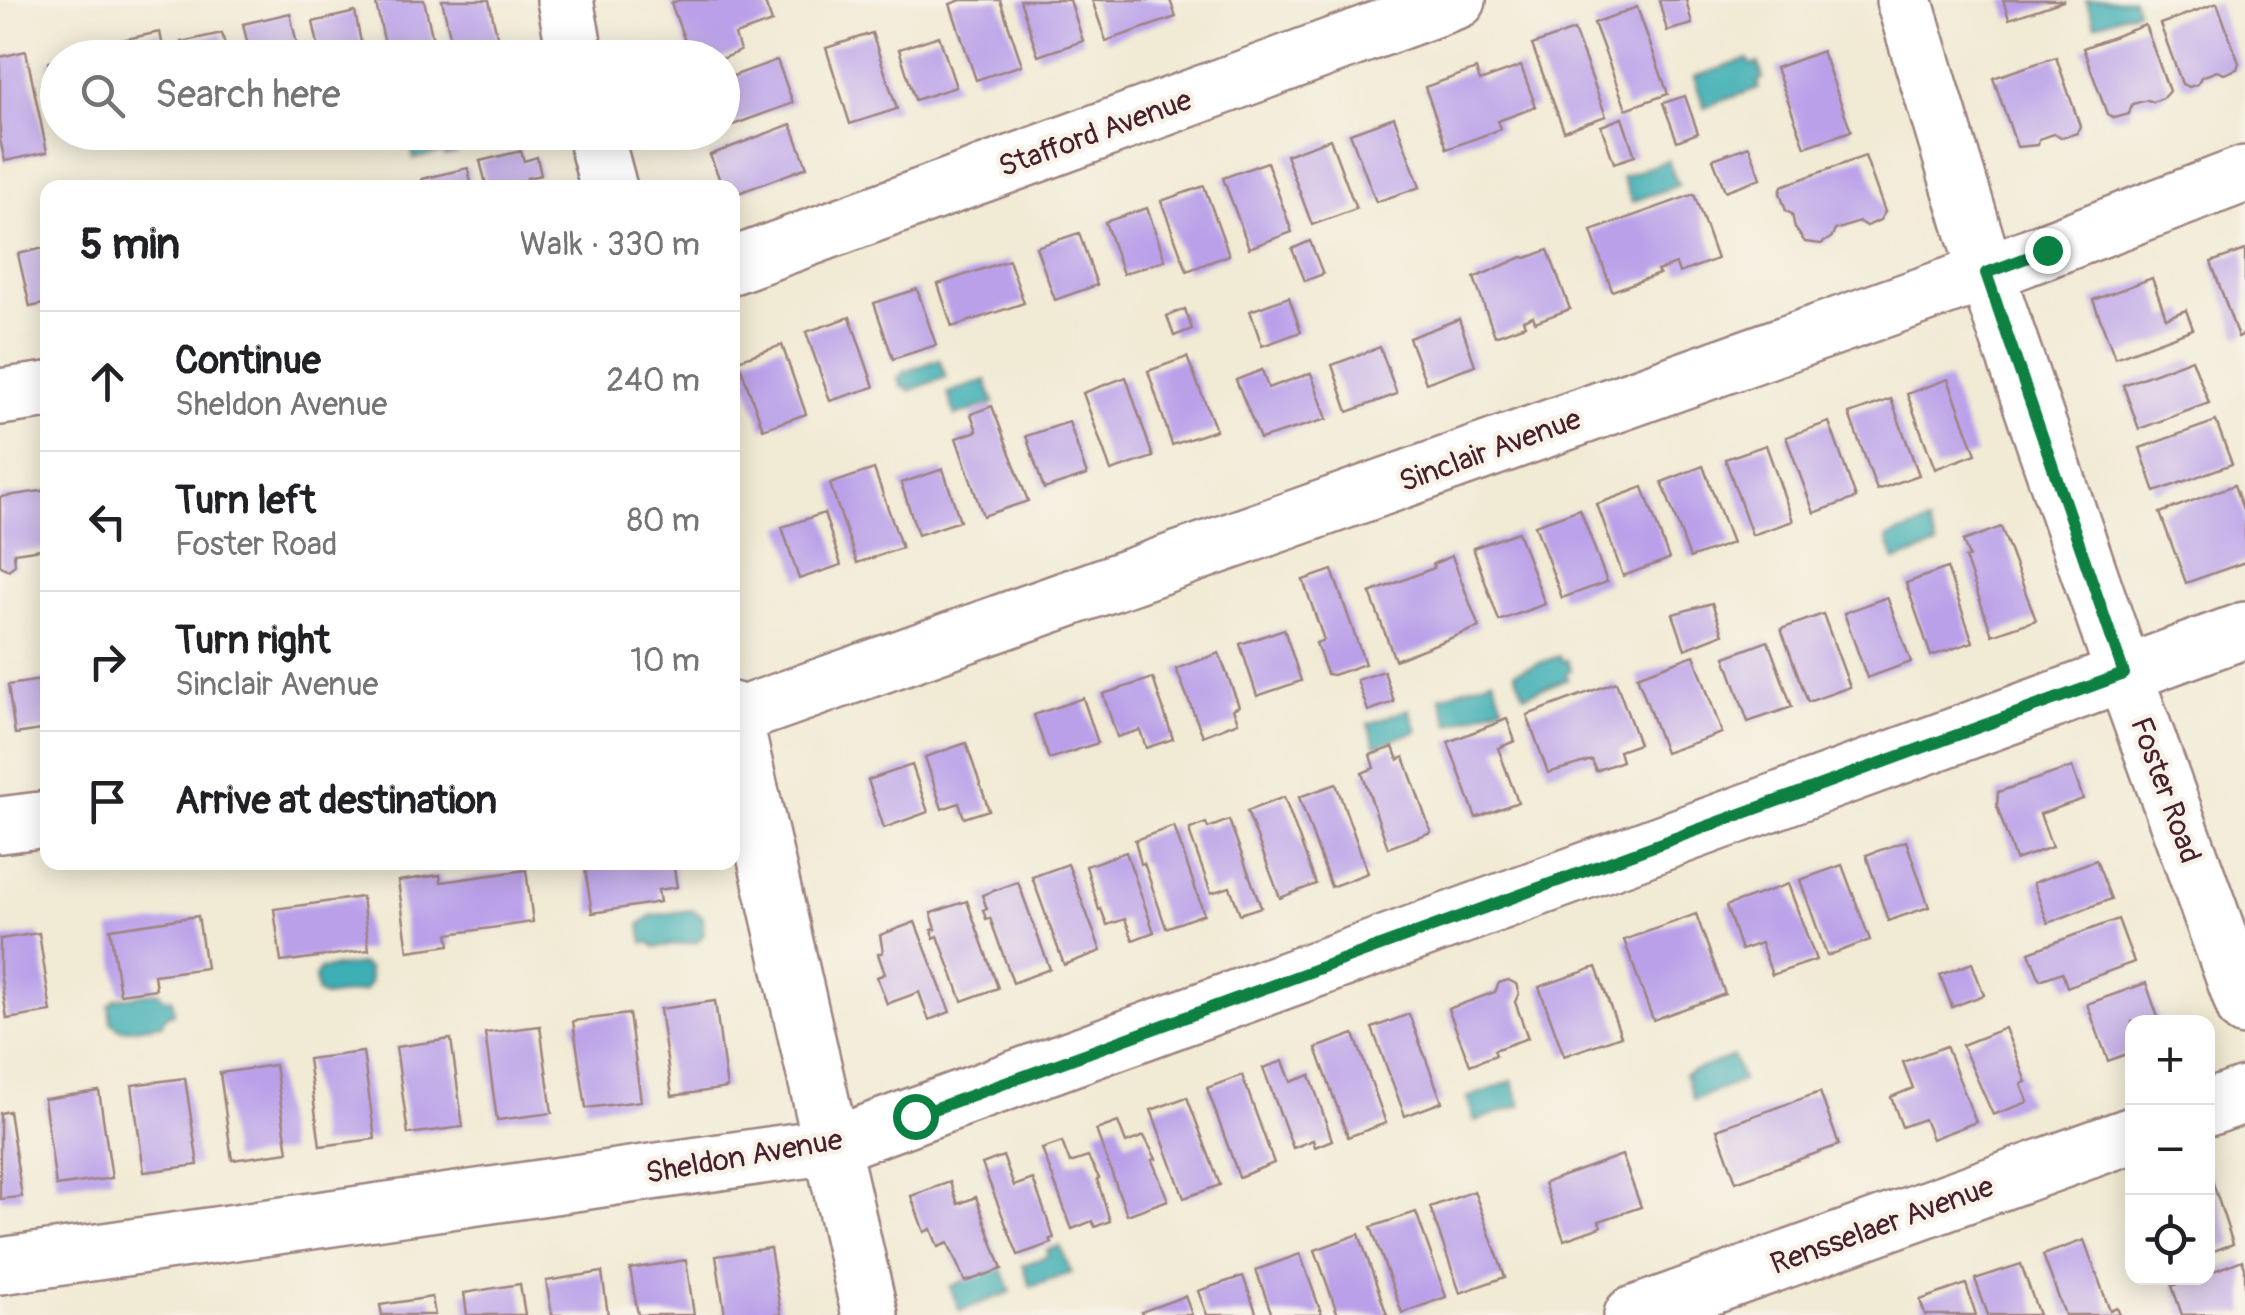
<!DOCTYPE html>
<html lang="en">
<head>
<meta charset="utf-8">
<style>
	:root { --surface:#fff; --page:#f2f2f2; --text:#202124; --muted:#757577; --line:#e0e0e0 }
	body { margin:0; font-family:Pangolin,sans-serif; background:var(--page); color:var(--text) }
	.controls { position:absolute; right:30px; bottom:30px; display:grid; overflow:hidden; border-radius:20px; box-shadow:0 5px 25px #0003 }
	.controls button { width:90px; height:90px; display:grid; place-items:center; padding:0; border:0; border-bottom:2px solid var(--line); background:var(--surface); color:var(--text); font:50px sans-serif }
	.stop { position:absolute; width:30px; height:30px; margin:-22px; border:8px solid #0b8043; border-radius:50%; background:#fff }
	.stop.end { background:#0b8043; border-color:#fff; box-shadow:0 2px 10px #0008 }
	.list { margin:0; padding:0; list-style:none }
	h2 { display:flex; justify-content:space-between; align-items:center; height:130px; margin:0; padding:0 40px; font-size:42px }
	h2 small { font-size:32px; font-weight:400; color:var(--muted) }
	.list li { display:grid; grid-template-columns:65px 1fr auto; gap:30px; align-items:center; box-sizing:border-box; height:140px; padding:0 40px; border-top:2px solid var(--line) }
	.list b { display:block; font-size:38px; white-space:nowrap }
	.list p { margin:0; font-size:32px; white-space:nowrap; color:var(--muted) }
	.list em { font-size:32px; font-style:normal; color:var(--muted) }
	.icon { flex:none; width:55px; height:55px; fill:none; stroke:currentColor; stroke-width:2; stroke-linecap:round; stroke-linejoin:round }
	.map { position:relative; flex:none; width:2245px; height:1315px; overflow:hidden }
	.search { position:absolute; background:var(--surface); box-shadow:0 5px 25px #0003; left:40px; top:40px; width:700px; height:110px; display:flex; align-items:center; gap:25px; box-sizing:border-box; padding:0 35px; border-radius:55px; color:var(--muted); font-size:38px }
	.panel { position:absolute; background:var(--surface); box-shadow:0 5px 25px #0003; left:40px; top:180px; width:700px; height:690px; border-radius:20px }
	.map>svg:first-child { display:block }
	.water { fill:#3daeb4; stroke:#446670; stroke-width:2.5 }
	.building { fill:#baa0e9 }
	.lines { fill:none; stroke-linecap:round; stroke-linejoin:round }
	.minor-casing { stroke:#9e8480; stroke-width:60 }
	.minor { stroke:#fff; stroke-width:55 }
	.route { stroke:#0b8043; stroke-width:12 }
	.labels { text-anchor:middle; stroke-width:9; stroke-linejoin:round; paint-order:stroke }
	.street-label { font-size:30px; fill:#4a1f2b; stroke:#f7f3e8 }
</style>
</head>
<body>
<div class="map">
<svg width="2245" height="1315" viewBox="0 0 2245 1315">
	<rect width="100%" height="100%" fill="#f7f3e8"/>
	<filter id="ink" filterUnits="userSpaceOnUse"><feTurbulence type="fractalNoise" baseFrequency=".01" numOctaves="2"/><feDisplacementMap in="SourceGraphic" scale="20" xChannelSelector="R" yChannelSelector="G"/><feConvolveMatrix kernelMatrix="1 2 1 2 8 2 1 2 1" color-interpolation-filters="sRGB"/></filter>
	<filter id="wash" filterUnits="userSpaceOnUse"><feTurbulence type="fractalNoise" baseFrequency=".0048" numOctaves="4" result="noise"/><feDisplacementMap in="SourceGraphic" scale="40" xChannelSelector="R" yChannelSelector="G"/><feGaussianBlur stdDeviation="2.25" result="paint"/><feColorMatrix in="noise" values="0 0 0 0 0 0 0 0 0 0 0 0 0 0 0 0 0 1.4 0 .05"/><feComposite in="paint" operator="in"/></filter>
	<g filter="url(#wash)">
		<rect width="100%" height="100%" fill="#f1ead4"/>
		<g class="water">
			<path d="M2086,0H2133L2137,10L2095,25Z"/>
			<path d="M1748,59L1751,65L1758,63L1763,78L1757,82L1759,88L1704,107L1694,77Z"/>
			<path d="M422,133H456L460,147L457,149V153L445,156L443,152L414,159L408,136Z"/>
			<path d="M1668,160L1678,185L1632,202L1622,177Z"/>
			<path d="M939,359L946,377L909,391L907,386L902,388L898,378L903,376L902,373Z"/>
			<path d="M986,380L994,403L955,416L948,393Z"/>
			<path d="M1928,523L1937,546L1895,561L1887,538Z"/>
			<path d="M1559,656L1562,661L1567,660L1571,670L1566,673L1568,679L1524,695L1515,672Z"/>
			<path d="M1493,678L1503,705L1450,725L1440,697Z"/>
			<path d="M1409,709L1417,731L1376,746L1368,724Z"/>
			<path d="M692,910L702,915L704,934L697,942L655,947L650,943H643L640,924L651,916Z"/>
			<path d="M361,964L368,969L370,983L364,991L324,997L317,992L315,977L320,969Z"/>
			<path d="M157,992L165,999L172,998L174,1014L166,1015L162,1024L121,1030L111,1022L109,1006L116,999Z"/>
			<path d="M1733,1056L1742,1081L1694,1100L1685,1074Z"/>
			<path d="M1512,1081L1521,1105L1475,1121L1467,1098Z"/>
			<path d="M1060,1246L1071,1273L1031,1287L1023,1265L1048,1256L1047,1250Z"/>
			<path d="M1001,1267L1011,1292L960,1311L950,1287Z"/>
		</g>
		<g id="blocks">
			<g class="building">
				<path d="M392,0H424L437,58H388L376,4Z"/>
				<path d="M442,0H489L502,58H455Z"/>
				<path d="M680,0H764L772,22L735,35L740,51L724,58H691L671,3Z"/>
				<path d="M961,0H1000L1022,65L976,80L950,4Z"/>
				<path d="M1020,0H1070L1083,41L1038,56Z"/>
				<path d="M1092,0H1170L1176,17L1106,41Z"/>
				<path d="M1659,0H1686L1692,24L1667,31Z"/>
				<path d="M2003,0H2063V1L2009,19Z"/>
				<path d="M2217,3L2239,63L2237,69L2224,74L2217,71L2201,77L2198,84L2189,87L2182,84L2160,24Z"/>
				<path d="M1637,7L1668,94L1626,109L1594,23Z"/>
				<path d="M355,12L364,58H321L313,22Z"/>
				<path d="M290,13L300,58H251L243,24Z"/>
				<path d="M2145,25L2169,91L2163,98L2153,102L2148,100L2132,104L2129,114L2115,118L2107,114L2083,48Z"/>
				<path d="M1574,30L1606,116L1564,131L1532,45Z"/>
				<path d="M160,32L165,58H116L112,42Z"/>
				<path d="M222,33L228,58H184L181,42Z"/>
				<path d="M872,33L897,109L850,124L826,48Z"/>
				<path d="M939,36L956,87L915,100L899,49Z"/>
				<path d="M26,51L47,152L5,161L0,140V57Z"/>
				<path d="M1822,51L1851,131L1805,147L1776,68Z"/>
				<path d="M2056,57L2080,126L2077,133L2062,138L2054,134L2039,139L2038,145L2017,147L1993,78Z"/>
				<path d="M58,59V95H56L48,62Z"/>
				<path d="M777,60L793,103L722,129V80Z"/>
				<path d="M1521,66L1536,107L1498,121L1501,129L1447,149L1425,87L1476,69L1480,81Z"/>
				<path d="M1685,96L1698,133L1677,141L1663,103Z"/>
				<path d="M1394,117L1420,187L1376,202L1350,133Z"/>
				<path d="M1622,118L1635,156L1614,163L1601,126Z"/>
				<path d="M791,124L807,167L736,194H732V188H723L710,155Z"/>
				<path d="M1330,139L1356,209L1312,225L1286,155Z"/>
				<path d="M1749,146L1761,178L1725,191L1713,159Z"/>
				<path d="M521,151L524,161L537,157L541,175L527,178L530,188H487L480,161Z"/>
				<path d="M1865,156L1885,212L1880,220L1867,226L1859,222L1835,230L1832,237L1821,244L1805,242L1795,228L1792,214L1786,211L1780,193L1782,186Z"/>
				<path d="M1267,162L1292,232L1249,248L1223,178Z"/>
				<path d="M468,168L472,188H424L422,179Z"/>
				<path d="M1204,186L1229,255L1187,271L1161,201Z"/>
				<path d="M1694,194L1717,259L1679,273L1676,264L1657,271L1659,274L1612,291L1591,231Z"/>
				<path d="M1147,208L1165,260L1123,274L1105,222Z"/>
				<path d="M1079,233L1097,285L1055,300L1036,247Z"/>
				<path d="M1310,241L1323,274L1305,281L1292,249Z"/>
				<path d="M48,247V303L30,307L18,254Z"/>
				<path d="M1548,250L1570,309L1535,322L1533,316L1523,320L1525,325L1495,336L1474,278L1522,257L1526,258Z"/>
				<path d="M2245,250V334L2238,337L2211,262Z"/>
				<path d="M1009,260L1024,303L952,327L938,284Z"/>
				<path d="M2152,278L2166,318L2186,310L2193,329L2115,358L2093,300Z"/>
				<path d="M917,289L936,345L893,359L874,303Z"/>
				<path d="M1289,297L1301,332L1262,346L1250,311Z"/>
				<path d="M1185,309L1192,329L1174,336L1167,316Z"/>
				<path d="M850,317L874,387L830,401L806,332Z"/>
				<path d="M1459,319L1475,365L1426,383L1409,338Z"/>
				<path d="M782,345L806,414L763,429L738,360Z"/>
				<path d="M1380,347L1397,394L1348,412L1332,365Z"/>
				<path d="M1187,357L1216,430L1172,445L1148,371Z"/>
				<path d="M2192,359L2209,403L2139,429L2123,385Z"/>
				<path d="M1262,370L1268,388L1311,373L1327,419L1260,439L1236,380Z"/>
				<path d="M1126,377L1153,457L1111,471L1083,393Z"/>
				<path d="M1948,379L1976,454L1935,469L1907,394Z"/>
				<path d="M1891,399L1919,475L1877,490L1849,414Z"/>
				<path d="M992,406L1028,501L983,516L956,438L977,431L971,414Z"/>
				<path d="M2216,421L2232,464L2155,492L2140,448Z"/>
				<path d="M1069,422L1087,475L1044,489L1026,436Z"/>
				<path d="M1829,422L1856,498L1814,513L1786,437Z"/>
				<path d="M1766,445L1793,521L1752,535L1725,459Z"/>
				<path d="M1703,466L1732,543L1690,558L1662,482Z"/>
				<path d="M874,469L902,548L857,563L830,484Z"/>
				<path d="M943,469L960,521L918,535L901,483Z"/>
				<path d="M2234,485L2245,515V562L2186,583L2160,513Z"/>
				<path d="M1643,487L1669,559L1623,576L1597,504Z"/>
				<path d="M48,490V548L14,553L15,565L8,570L0,565V497Z"/>
				<path d="M1580,509L1607,582L1562,598L1535,525Z"/>
				<path d="M824,513L841,565L799,579L782,527Z"/>
				<path d="M2001,527L2036,620L1992,635L1965,558L1969,557L1963,541Z"/>
				<path d="M1518,532L1545,604L1499,621L1473,548Z"/>
				<path d="M1452,556L1479,627L1395,660L1370,593L1434,568L1433,564Z"/>
				<path d="M1947,568L1973,642L1931,656L1906,583Z"/>
				<path d="M1332,570L1365,664L1333,675L1327,674L1316,643L1324,640L1303,580Z"/>
				<path d="M1887,597L1911,662L1867,678L1844,613Z"/>
				<path d="M1712,603L1723,634L1685,649L1673,614Z"/>
				<path d="M1823,614L1850,687L1808,702L1781,629Z"/>
				<path d="M1284,629L1301,681L1257,696L1240,644Z"/>
				<path d="M1768,641L1792,707L1748,722L1725,657Z"/>
				<path d="M1219,653L1239,706L1233,709L1238,722L1203,736L1176,669Z"/>
				<path d="M1694,655L1722,733L1665,753L1637,676Z"/>
				<path d="M1384,671L1394,702L1368,711L1357,680Z"/>
				<path d="M1153,678L1173,739L1146,748L1140,730L1117,737L1103,694Z"/>
				<path d="M48,679V729L15,734L8,685Z"/>
				<path d="M1616,682L1639,744L1619,751L1622,761L1596,771L1592,760L1548,773L1527,715Z"/>
				<path d="M1083,698L1098,743L1049,759L1034,715Z"/>
				<path d="M1507,719L1515,741L1498,748L1518,802L1476,818L1448,742Z"/>
				<path d="M966,743L989,810L964,818L959,803L942,809L925,757Z"/>
				<path d="M1393,747L1398,760L1404,757L1431,832L1388,848L1362,773L1374,768L1370,755Z"/>
				<path d="M912,765L928,812L884,828L868,780Z"/>
				<path d="M2072,767L2083,799L2040,814L2052,847L2015,860L1997,806L1998,792Z"/>
				<path d="M1336,784L1368,873L1331,887L1299,797Z"/>
				<path d="M1284,797L1316,884L1280,898L1247,811Z"/>
				<path d="M1229,820L1261,907L1240,914L1230,887L1211,893L1190,834V829L1206,823L1208,828Z"/>
				<path d="M1174,826L1204,914L1166,928L1144,863L1141,864L1135,840Z"/>
				<path d="M1906,841L1929,907L1888,921L1866,855Z"/>
				<path d="M1126,852L1154,932L1133,940L1125,919L1107,925L1101,909L1099,910L1086,866Z"/>
				<path d="M2096,860L2111,899L2048,923L2033,883Z"/>
				<path d="M584,862H673L677,887L658,890L660,902L592,913Z"/>
				<path d="M1068,864L1101,951L1064,965L1032,877Z"/>
				<path d="M1842,865L1870,940L1827,956L1800,880Z"/>
				<path d="M526,870L533,922L448,934L450,945L408,951L398,881L440,875L441,882Z"/>
				<path d="M1018,882L1050,969L1013,983L990,918L986,919L983,910L987,909L982,895Z"/>
				<path d="M1788,884L1816,960L1772,975L1761,943L1741,950L1726,906Z"/>
				<path d="M362,897L369,950L281,962L274,909Z"/>
				<path d="M967,901L998,988L962,1001L938,936L934,938L932,930L936,929L931,913Z"/>
				<path d="M1696,914L1725,994L1653,1020L1624,940Z"/>
				<path d="M198,916L206,968L154,975L156,989L120,994L110,929Z"/>
				<path d="M2118,919L2134,962L2067,987L2062,972L2040,980L2029,952Z"/>
				<path d="M915,922L950,1012L929,1020L919,992L887,1004L877,977L885,974L878,954L883,952L880,935Z"/>
				<path d="M39,933L51,1012L7,1019L0,973V939Z"/>
				<path d="M1972,963L1984,995L1952,1007L1940,975Z"/>
				<path d="M1596,967L1621,1036L1564,1056L1539,987Z"/>
				<path d="M1508,980L1516,984L1519,993L1515,1002L1528,1038L1494,1050L1496,1055L1470,1065L1448,1009L1495,992L1499,983Z"/>
				<path d="M2146,983L2159,1020L2132,1022V1052L2108,1061L2087,1004Z"/>
				<path d="M715,1001L727,1088L672,1096L660,1009Z"/>
				<path d="M629,1014L641,1101L586,1108L573,1021Z"/>
				<path d="M1409,1014L1442,1102L1405,1116L1372,1028Z"/>
				<path d="M540,1026L552,1113L497,1120L485,1033Z"/>
				<path d="M2005,1028L2026,1082L2021,1084L2028,1102L1993,1115L1962,1045Z"/>
				<path d="M1354,1034L1386,1123L1348,1137L1316,1048Z"/>
				<path d="M451,1039L463,1127L408,1134L396,1047Z"/>
				<path d="M1946,1046L1976,1122L1932,1139L1924,1119L1902,1127L1891,1097L1913,1088L1903,1062Z"/>
				<path d="M363,1052L375,1139L320,1146L308,1059Z"/>
				<path d="M1283,1061L1291,1082L1310,1075L1332,1140L1315,1147L1313,1140L1293,1148L1263,1068Z"/>
				<path d="M275,1065L288,1152L232,1160L220,1073Z"/>
				<path d="M1242,1075L1274,1163L1239,1177L1207,1088Z"/>
				<path d="M185,1078L198,1165L144,1172L132,1085Z"/>
				<path d="M99,1091L112,1178L56,1186L44,1099Z"/>
				<path d="M1820,1092L1839,1145L1736,1182L1717,1129Z"/>
				<path d="M1187,1097L1220,1185L1184,1198L1151,1110Z"/>
				<path d="M9,1111L22,1197L0,1199V1113Z"/>
				<path d="M1118,1122L1126,1143L1144,1136L1156,1159L1152,1160L1168,1200L1127,1215L1096,1130Z"/>
				<path d="M1062,1142L1070,1163L1088,1157L1099,1178L1097,1179L1110,1221L1095,1227L1092,1221L1072,1229L1042,1149Z"/>
				<path d="M1622,1155L1641,1207L1599,1221L1601,1227L1564,1240L1544,1183Z"/>
				<path d="M1003,1156L1014,1186L1033,1179L1054,1238L1050,1239L1052,1243L1018,1255L982,1164Z"/>
				<path d="M2208,1168L2233,1244L2208,1253Z"/>
				<path d="M950,1182L958,1204L976,1197L1002,1269L965,1282L948,1243L938,1247L931,1229L924,1232L911,1196Z"/>
				<path d="M1474,1191L1505,1277L1460,1293L1430,1207Z"/>
				<path d="M1416,1212L1446,1297L1402,1313L1371,1227Z"/>
				<path d="M1359,1234L1387,1315H1338L1315,1250Z"/>
				<path d="M2084,1240L2110,1311L2117,1308L2120,1315H2065L2043,1255Z"/>
				<path d="M770,1248L781,1315H725L716,1256Z"/>
				<path d="M1300,1254L1322,1315H1272L1256,1270Z"/>
				<path d="M686,1260L694,1315H638L630,1269Z"/>
				<path d="M2242,1260L2245,1268V1313L2182,1315L2172,1286L2195,1278H2208V1273Z"/>
				<path d="M2021,1264L2039,1315H1988L1975,1279Z"/>
				<path d="M602,1272L608,1315H552L546,1281Z"/>
				<path d="M1243,1276L1257,1315H1207L1198,1291Z"/>
				<path d="M520,1284L525,1315H467L464,1293Z"/>
				<path d="M1966,1284L1976,1315H1925L1920,1300Z"/>
				<path d="M1185,1296L1192,1315H1142L1141,1312Z"/>
				<path d="M432,1297L435,1315H382L380,1305Z"/>
			</g>
		</g>
	</g>
	<g filter="url(#ink)">
		<use href="#blocks" fill-opacity="0" stroke="#9e8480" stroke-width="2.5"/>
		<g class="lines">
			<g class="minor-casing">
				<g id="minor">
					<path d="M565,0L576,58"/>
					<path d="M1904,0L1986,273L2124,674L2245,1008"/>
					<path d="M594,132L609,188"/>
					<path d="M732,266L1458,0"/>
					<path d="M0,397L48,390"/>
					<path d="M732,710L870,1315"/>
					<path d="M732,718L1986,273L2245,174"/>
					<path d="M0,825L48,819"/>
					<path d="M2208,1108L2245,1095"/>
					<path d="M0,1266L831,1146L2245,630"/>
					<path d="M1632,1315L2132,1135"/>
				</g>
			</g>
			<use href="#minor" class="minor"/>
		</g>
	</g>
	<g class="lines" filter="url(#ink)">
		<path class="route" d="M915,1116L2124,674L1986,273L2047,250"/>
	</g>
	<g class="labels">
		<g class="street-label">
			<text transform="translate(1095 133) rotate(-20)" y="10">Stafford Avenue</text>
			<text transform="translate(1490 450) rotate(-20)" y="10">Sinclair Avenue</text>
			<text transform="translate(2166 790) rotate(70)" y="10">Foster Road</text>
			<text transform="translate(744 1156) rotate(-10)" y="10">Sheldon Avenue</text>
			<text transform="translate(1882 1225) rotate(-20)" y="10">Rensselaer Avenue</text>
		</g>
	</g>
</svg>
<div class="controls">
<button>+</button>
<button>−</button>
<button><svg class="icon" aria-label="locate" viewBox="0 0 24 24"><circle cx="12" cy="12" r="6"/><path d="M12 2v4M12 18v4M2 12h4M18 12h4"/></svg></button>
</div>
<div class="stop" style="left:915px;top:1116px"></div>
<div class="stop end" style="left:2047px;top:250px"></div>
<div class="search"><svg class="icon" aria-label="search" viewBox="0 0 24 24"><circle cx="10" cy="10" r="6"/><path d="M15 15l6 6"/></svg>Search here</div>
<section class="panel">
<h2>5 min<small>Walk · 330 m</small></h2>
<ul class="list">
<li><svg class="icon" aria-label="ahead" viewBox="0 0 24 24"><path d="M12 20V5M6 11l6-6 6 6"/></svg><div><b>Continue</b><p>Sheldon Avenue</p></div><em>240 m</em></li>
<li><svg class="icon" aria-label="left" viewBox="0 0 24 24"><path d="M17 20v-9H6M10 6l-5 5 5 5"/></svg><div><b>Turn left</b><p>Foster Road</p></div><em>80 m</em></li>
<li><svg class="icon" aria-label="right" viewBox="0 0 24 24"><path d="M7 20v-9h11M14 6l5 5-5 5"/></svg><div><b>Turn right</b><p>Sinclair Avenue</p></div><em>10 m</em></li>
<li><svg class="icon" aria-label="arrive" viewBox="0 0 24 24"><path d="M6 21V4h12l-3 4 3 4H6"/></svg><div><b>Arrive at destination</b></div></li>
</ul>
</section>
</div>
</body>
</html>
